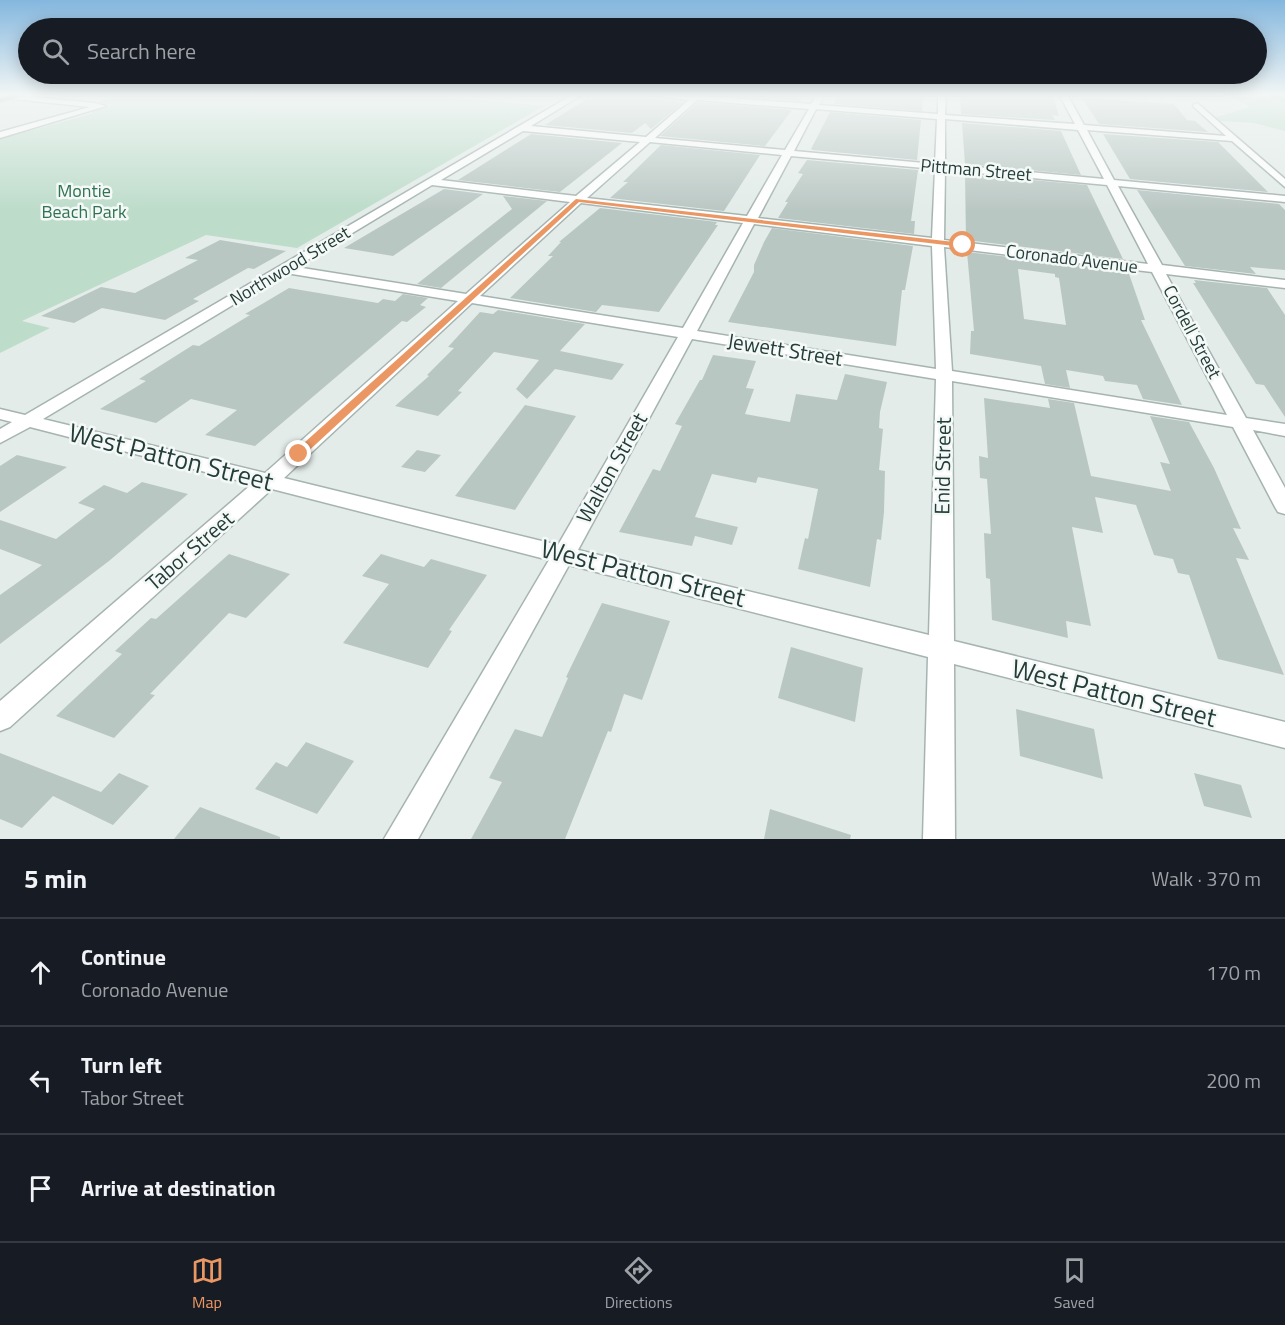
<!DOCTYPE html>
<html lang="en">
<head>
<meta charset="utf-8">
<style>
	:root { --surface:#171b24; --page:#20242c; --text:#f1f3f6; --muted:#9ea1a6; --line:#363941; --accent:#eb9763 }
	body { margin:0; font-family:"Titillium Web",sans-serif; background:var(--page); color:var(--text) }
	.stop { position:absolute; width:18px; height:18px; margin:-14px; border:4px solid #eb9763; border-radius:50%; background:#fff }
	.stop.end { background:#eb9763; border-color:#fff; box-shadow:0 2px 6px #0008 }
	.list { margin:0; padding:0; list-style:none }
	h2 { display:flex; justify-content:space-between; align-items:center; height:78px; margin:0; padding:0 24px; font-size:26px }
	h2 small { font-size:20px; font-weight:400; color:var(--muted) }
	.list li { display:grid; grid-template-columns:39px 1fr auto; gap:18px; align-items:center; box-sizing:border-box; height:108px; padding:0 24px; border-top:2px solid var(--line) }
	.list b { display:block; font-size:22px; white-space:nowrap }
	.list p { margin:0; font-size:20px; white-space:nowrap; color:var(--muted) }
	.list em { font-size:20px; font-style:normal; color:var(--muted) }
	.icon { flex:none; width:33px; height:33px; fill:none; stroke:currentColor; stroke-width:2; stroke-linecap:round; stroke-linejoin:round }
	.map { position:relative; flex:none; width:1285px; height:839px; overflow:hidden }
	.search { position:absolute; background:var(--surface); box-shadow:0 3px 15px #0003; left:18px; right:18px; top:18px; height:66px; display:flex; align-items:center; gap:15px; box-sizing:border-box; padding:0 21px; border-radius:33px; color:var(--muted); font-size:22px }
	.sheet { height:402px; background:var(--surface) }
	nav { display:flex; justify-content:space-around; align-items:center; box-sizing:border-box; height:84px; border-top:2px solid var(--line); background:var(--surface); font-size:16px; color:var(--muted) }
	nav a { display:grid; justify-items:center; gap:3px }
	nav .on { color:var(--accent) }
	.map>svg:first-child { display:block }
	.green { fill:#bddcca }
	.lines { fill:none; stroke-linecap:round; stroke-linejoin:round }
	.river { fill:#8ebcce; fill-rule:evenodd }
	.building { fill:#b9c7c3; fill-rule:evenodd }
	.minor-casing { stroke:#a6b4b1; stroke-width:3 }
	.major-casing { stroke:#c2c9c8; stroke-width:3 }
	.minor { fill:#fff; fill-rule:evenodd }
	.major { fill:#6a9f99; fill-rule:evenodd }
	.route { fill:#eb9763 }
	.labels { text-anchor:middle; stroke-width:5; stroke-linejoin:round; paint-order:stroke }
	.far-street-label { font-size:18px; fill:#243d39; stroke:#f4f9f7 }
	.far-park-label { font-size:18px; fill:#307252; stroke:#f4f9f7 }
	.street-label { font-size:21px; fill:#243d39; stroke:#f4f9f7 }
	.near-street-label { font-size:26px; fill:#243d39; stroke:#f4f9f7 }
</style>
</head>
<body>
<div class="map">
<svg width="1285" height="839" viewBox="0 0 1285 839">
	<rect width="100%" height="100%" fill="#e3ece9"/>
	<g class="green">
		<path d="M128,94H403L544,106L297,248L206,235L22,321L50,328L0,353V139L94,113L89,111L113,105L96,102Z"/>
		<path d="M1226,94H1285V131L1254,123L1220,121L1216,117L1250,107Z"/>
	</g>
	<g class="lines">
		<path class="river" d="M1270,94H1285V102L1272,98Z"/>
	</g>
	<g class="building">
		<path d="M600,94L645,97L684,102L651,129L645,123L632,133L545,125L587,99H593Z"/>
		<path d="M706,94H805L800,101Z"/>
		<path d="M839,94H923L922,111L834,104Z"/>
		<path d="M960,94L1053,96L1059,116L1052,115L1055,120L961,114Z"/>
		<path d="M1082,98L1174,104L1187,120L1195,121L1208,132L1099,124Z"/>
		<path d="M698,102L792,110L765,146L660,136Z"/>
		<path d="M830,112L921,120L917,160L813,150L811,149Z"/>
		<path d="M962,123L1061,131L1081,175L965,164Z"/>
		<path d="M531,134L622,143L560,192L458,180Z"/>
		<path d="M1103,134L1218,142L1268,192L1130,179Z"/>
		<path d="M661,145L760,155L724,211L610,198L628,182H623Z"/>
		<path d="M807,160L918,170L911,221H915L914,234L778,218L788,202H785L803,174L798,173Z"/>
		<path d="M965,174L1087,185L1123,259L966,240Z"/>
		<path d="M444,189L483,194L393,256L344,248Z"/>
		<path d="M1137,190L1279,204L1285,210V270L1250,267L1256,274L1185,266Z"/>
		<path d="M503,196L547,201L441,288L417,284L512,209Z"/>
		<path d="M600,208L717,222L715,225H718L659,312L602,305L596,312L510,298L553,256H548L561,242H559Z"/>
		<path d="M772,228L913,246L905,290H902L896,346L728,322L754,272V265L764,242Z"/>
		<path d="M220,240L286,251L254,269L248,268L193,299L199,301L165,320L102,308L74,323L41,316L101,287L135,293L198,260L185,258Z"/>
		<path d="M967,252L1128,271L1145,320H1141L1182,405L1143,399L1137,385L1105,381L1103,376L1066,370L1070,388L1045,384L1041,366L970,354L971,331H974ZM1018,269L1055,274V277L1059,278L1066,325L1024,319Z"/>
		<path d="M1194,280L1267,288L1285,315V417L1264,385L1256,384L1193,283H1196Z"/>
		<path d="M289,288L378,303L383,299L395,301L403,294L428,298L420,305L426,307L407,322L402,321L255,446L205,435L237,410L191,399L156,423L100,409L146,381L139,379L193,345L199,346L250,315L245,314Z"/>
		<path d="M498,310L585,324L560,351L624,364L612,380L555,369L527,399L516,389L539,360L494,352L458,391L462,392L438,416L395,406L429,376L427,375L454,348L448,347L480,312L493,314Z"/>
		<path d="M713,355L756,361L746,388L754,389L745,414L790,422L796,394L837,400L845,374L887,382L880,412L879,428L883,429L879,470L885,471L884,512L881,540L877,539L870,587L798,569L805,538L808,539L818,489L758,477L756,483L712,474L695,517L738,527L732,545L695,536L692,546L619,532L653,469L660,471L682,426L675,424L700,380H702Z"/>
		<path d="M984,398L1050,408L1048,399L1074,403L1091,476L1171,491L1160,462L1170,464L1150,416L1189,422L1214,468L1241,529L1233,528L1249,560L1236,558L1284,675L1218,659L1189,575L1178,573L1173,559L1154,555L1136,505L1095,497L1103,533L1072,527L1091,626L1066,621L1068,638L992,620L990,579L986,578L984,533L991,534L987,479L980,478L979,456L988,458Z"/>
		<path d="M525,405L576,416L515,510L455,496Z"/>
		<path d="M417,450L441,455L425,472L401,467Z"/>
		<path d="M17,455L67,467L0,512V466Z"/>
		<path d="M142,482L188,494L109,561L0,644V595L42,565L0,549V520L56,539L95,509L78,503L104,485L127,493Z"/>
		<path d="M229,554L290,574L246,618L229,613L150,694L155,695L114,738L56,716L122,654L115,651L151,618L156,619Z"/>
		<path d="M381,554L424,567L431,559L487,575L449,630L452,631L428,668L343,643L389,584L362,576Z"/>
		<path d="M602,603L670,621L642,700L624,694L611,732L608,731L565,839H471L502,782L489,778L515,729L542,737L568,678L566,677Z"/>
		<path d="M791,647L863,668L855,722L778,698Z"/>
		<path d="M1016,709L1094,729L1103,779L1020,756Z"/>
		<path d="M306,742L354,761L317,814L255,789L276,762L287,767Z"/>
		<path d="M0,753L101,792L119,773L149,786L113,825L53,796L22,828L0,819Z"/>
		<path d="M1194,773L1241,785L1252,818L1204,806Z"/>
		<path d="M200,807L280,837V839H174Z"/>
		<path d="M770,809L851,835L850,839H764Z"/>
	</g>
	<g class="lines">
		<g class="minor-casing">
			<g id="minor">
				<path d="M395,94H404L400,96Z"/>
				<path d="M574,94H583L531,126L646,137L689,100L641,94H704L702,96L811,104L817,94H825L819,105L938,114V94H946L945,115L1075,124L1059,94H1067L1084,125L1226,136L1194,107L1193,105L1197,103L1285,179V187L1232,141L1087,130L1114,180L1285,196V202L1118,186L1162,265L1285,280V288L1166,274L1246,418L1285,424V436L1253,430L1285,488V514L1278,512L1275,507L1233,427L952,381L954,641L1285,722V748L954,664L955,839H923L928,657L569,565L418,839H384L549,560L272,489L10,727L0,731V701L252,484L30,427L0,443V429L12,422L0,419V409L25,415ZM697,100L809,109L785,150L655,138ZM816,109L937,119L935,164L794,151ZM945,119L1078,130L1104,179L945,164ZM523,131L640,142L576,196L441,180ZM650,142L782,155L747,216L587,198ZM791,156L935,169L932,238L758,218ZM945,170L1107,185L1148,264L944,240ZM432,185L570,202L466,294L296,267ZM581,203L743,223L683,328L480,296ZM754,224L932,246L936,369L697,331ZM944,247L1152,272L1227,415L952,371ZM286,273L458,301L265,473L43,419ZM472,303L678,337L558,545L284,478ZM692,339L936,379L929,635L578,550Z"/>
				<path d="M11,95L94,103L106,106L0,138V132L90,107L14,99Z"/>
			</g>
		</g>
		<g class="major-casing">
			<path id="major" d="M17,94H31L0,102V98Z"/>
		</g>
		<use href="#minor" class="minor"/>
		<use href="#major" class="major"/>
	</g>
	<linearGradient id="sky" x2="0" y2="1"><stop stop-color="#84b7de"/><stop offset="0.45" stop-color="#f2f6f5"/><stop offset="1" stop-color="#f2f6f5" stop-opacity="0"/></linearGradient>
	<rect width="1285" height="211" fill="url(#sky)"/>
	<path class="route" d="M576,199L963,243L966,245L963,247L579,202L303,456H295V451Z"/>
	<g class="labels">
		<g class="far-street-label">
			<text transform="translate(976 170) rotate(5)" y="6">Pittman Street</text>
			<text transform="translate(1072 259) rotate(7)" y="6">Coronado Avenue</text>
			<text transform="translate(290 266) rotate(-31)" y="6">Northwood Street</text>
			<text transform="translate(1192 332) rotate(62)" y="6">Cordell Street</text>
		</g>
		<g class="far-park-label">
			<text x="84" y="197">Montie<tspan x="84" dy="21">Beach Park</tspan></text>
		</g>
		<g class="street-label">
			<text transform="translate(785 350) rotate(9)" y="7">Jewett Street</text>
			<text transform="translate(943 466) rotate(-89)" y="7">Enid Street</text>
			<text transform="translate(612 468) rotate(-61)" y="7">Walton Street</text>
			<text transform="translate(190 551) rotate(-41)" y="7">Tabor Street</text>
		</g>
		<g class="near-street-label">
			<text transform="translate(171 457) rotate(14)" y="9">West Patton Street</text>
			<text transform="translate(643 573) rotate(14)" y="9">West Patton Street</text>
			<text transform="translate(1114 693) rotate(14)" y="9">West Patton Street</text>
		</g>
	</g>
</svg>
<div class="stop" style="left:963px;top:245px"></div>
<div class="stop end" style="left:299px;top:454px"></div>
<div class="search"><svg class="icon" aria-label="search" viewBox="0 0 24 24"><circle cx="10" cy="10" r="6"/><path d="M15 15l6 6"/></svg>Search here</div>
</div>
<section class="sheet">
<h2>5 min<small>Walk · 370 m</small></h2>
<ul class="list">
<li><svg class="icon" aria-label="ahead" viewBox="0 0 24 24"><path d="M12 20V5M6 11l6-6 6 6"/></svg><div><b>Continue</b><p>Coronado Avenue</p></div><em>170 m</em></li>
<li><svg class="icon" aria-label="left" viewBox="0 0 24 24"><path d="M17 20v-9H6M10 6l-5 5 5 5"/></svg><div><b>Turn left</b><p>Tabor Street</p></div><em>200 m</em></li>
<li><svg class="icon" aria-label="arrive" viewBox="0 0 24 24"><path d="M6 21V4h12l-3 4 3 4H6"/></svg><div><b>Arrive at destination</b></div></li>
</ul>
</section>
<nav>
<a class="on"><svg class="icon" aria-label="map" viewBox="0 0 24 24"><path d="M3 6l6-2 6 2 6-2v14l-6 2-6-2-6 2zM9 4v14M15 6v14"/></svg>Map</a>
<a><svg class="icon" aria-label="directions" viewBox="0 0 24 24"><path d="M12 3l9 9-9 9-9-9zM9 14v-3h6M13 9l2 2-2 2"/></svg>Directions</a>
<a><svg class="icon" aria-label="saved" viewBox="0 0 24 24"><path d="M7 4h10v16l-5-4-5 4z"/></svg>Saved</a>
</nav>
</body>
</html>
